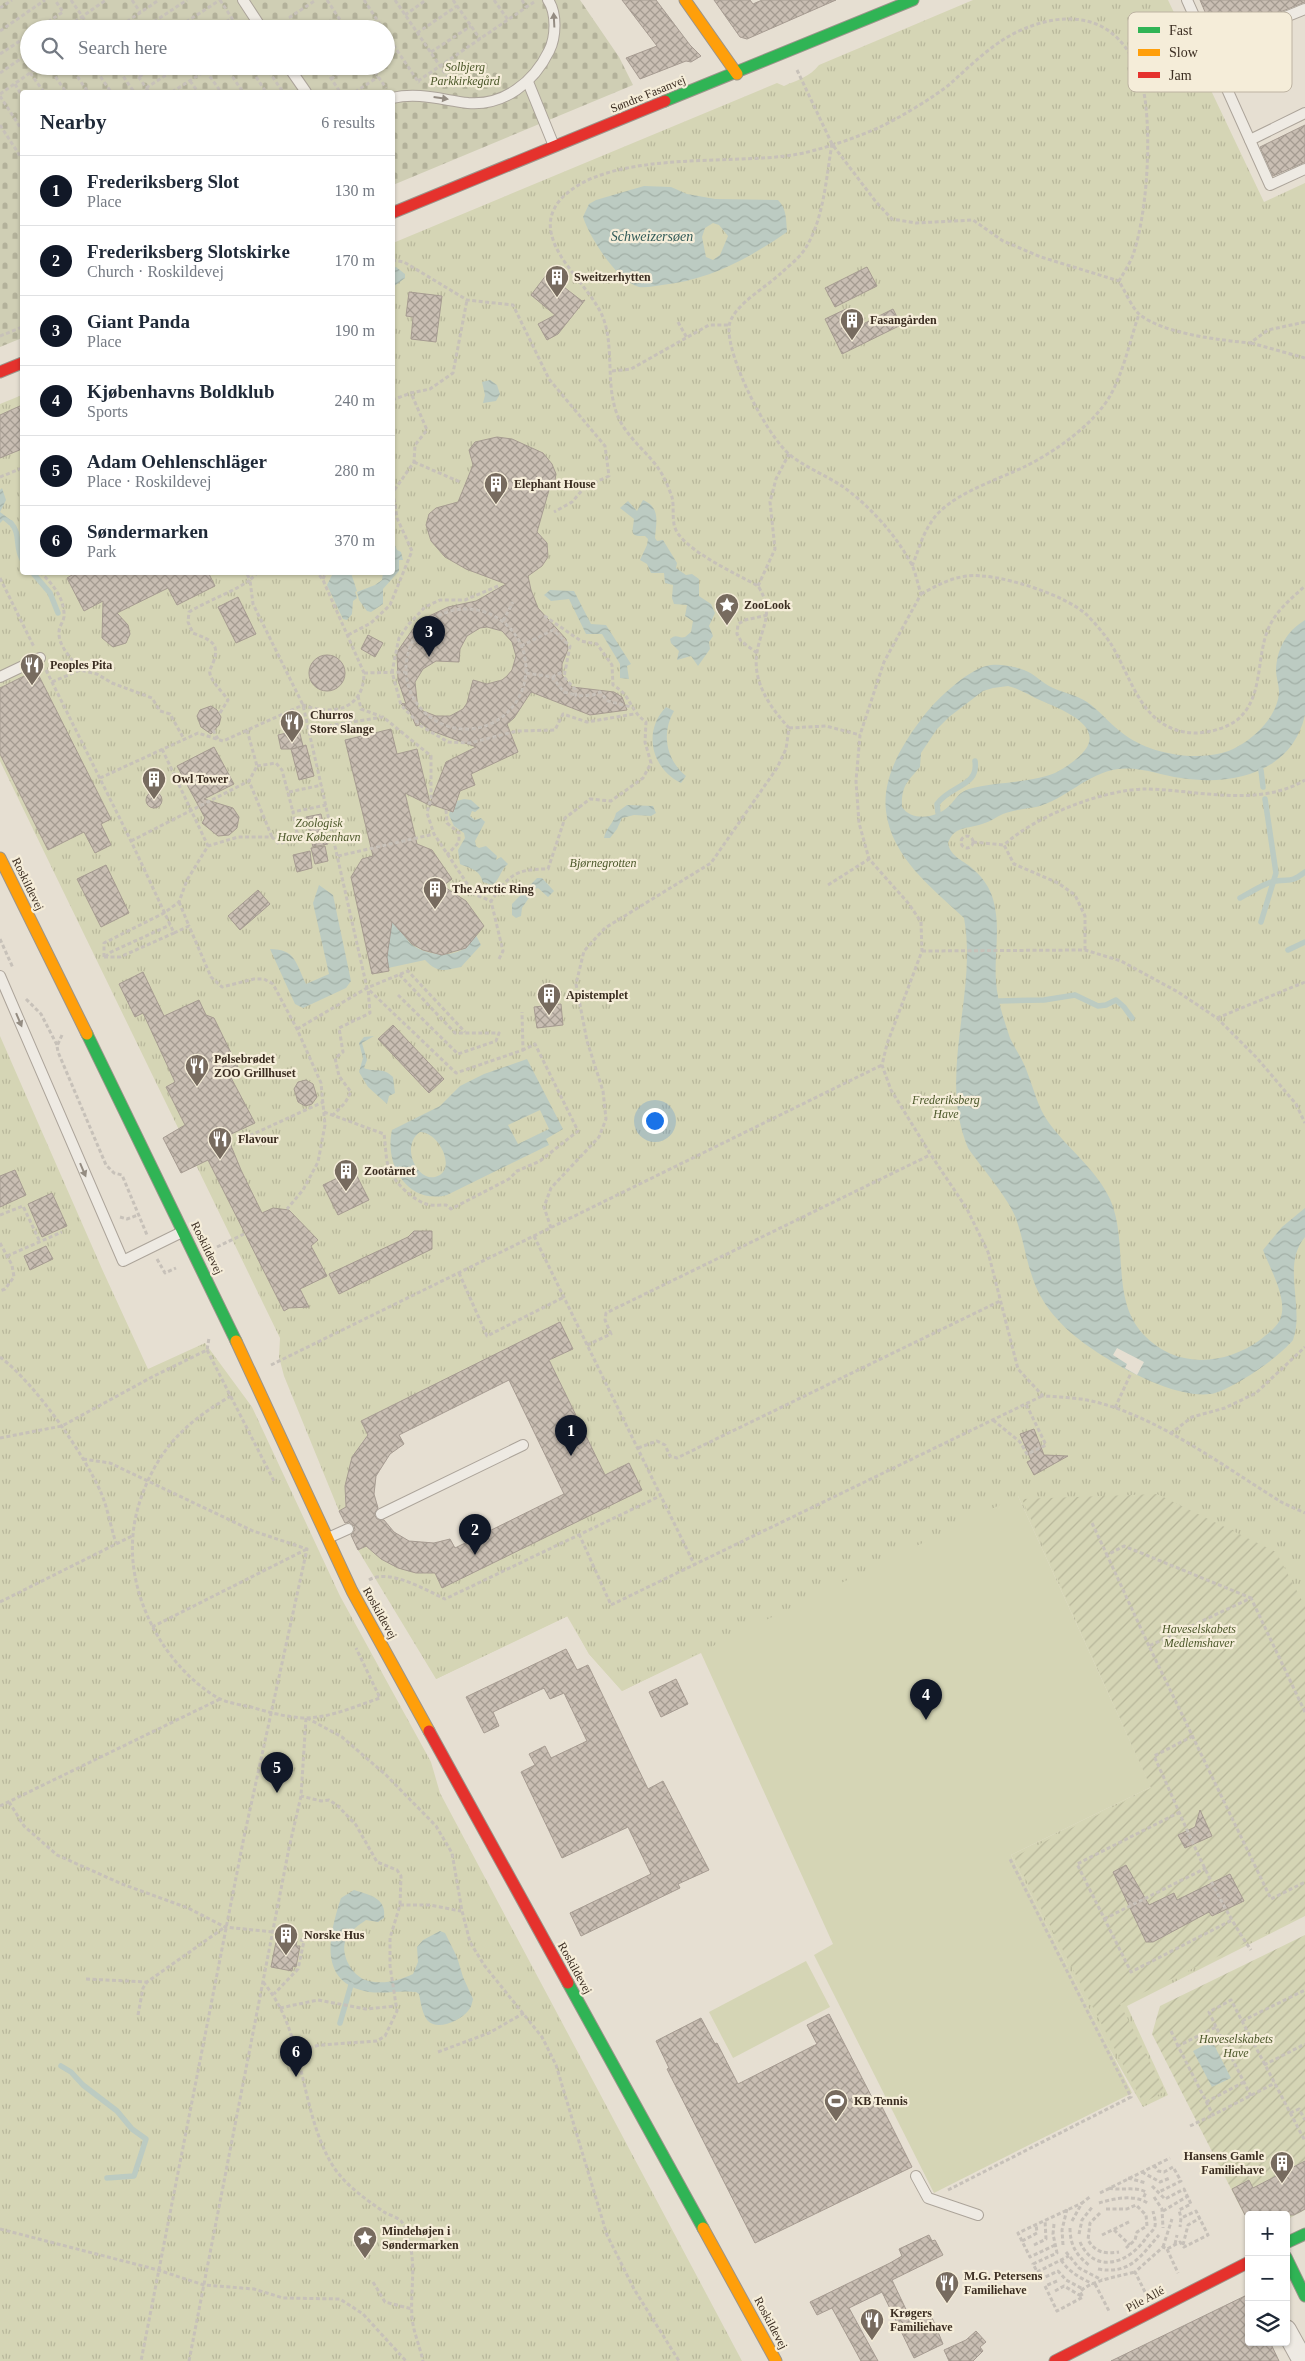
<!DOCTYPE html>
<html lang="en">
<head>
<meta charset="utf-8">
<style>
	:root { --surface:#fff; --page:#f2f2f3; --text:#1f2937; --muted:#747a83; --line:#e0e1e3; --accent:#111827 }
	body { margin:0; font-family:Georgia,serif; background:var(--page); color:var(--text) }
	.controls { position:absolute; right:15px; bottom:15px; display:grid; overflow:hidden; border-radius:5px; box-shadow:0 1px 4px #0004 }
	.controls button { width:45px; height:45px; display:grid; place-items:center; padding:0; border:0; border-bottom:1px solid var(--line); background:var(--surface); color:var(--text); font:25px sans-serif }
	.you { position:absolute; left:654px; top:1120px; width:18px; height:18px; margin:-12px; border:4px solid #fff; border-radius:50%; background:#1a73e8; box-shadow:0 0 0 8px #1a73e833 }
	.badge { display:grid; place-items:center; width:32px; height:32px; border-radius:50%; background:var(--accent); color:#fff; font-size:16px; font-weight:700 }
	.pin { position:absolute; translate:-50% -41px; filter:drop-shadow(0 1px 2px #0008) }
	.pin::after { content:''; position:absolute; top:26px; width:18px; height:15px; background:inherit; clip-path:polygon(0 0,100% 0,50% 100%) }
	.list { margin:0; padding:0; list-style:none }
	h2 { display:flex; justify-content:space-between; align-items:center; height:65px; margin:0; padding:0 20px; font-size:21px }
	h2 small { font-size:16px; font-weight:400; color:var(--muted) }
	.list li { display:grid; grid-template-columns:32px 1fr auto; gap:15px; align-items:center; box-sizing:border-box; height:70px; padding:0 20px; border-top:1px solid var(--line) }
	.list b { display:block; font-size:19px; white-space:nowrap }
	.list p { margin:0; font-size:16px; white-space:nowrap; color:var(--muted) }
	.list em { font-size:16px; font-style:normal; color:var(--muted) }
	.icon { flex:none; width:28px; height:28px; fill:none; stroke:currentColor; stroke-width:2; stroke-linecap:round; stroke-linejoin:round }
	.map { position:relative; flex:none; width:1305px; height:2361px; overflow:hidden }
	.search { position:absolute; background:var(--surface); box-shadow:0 1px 4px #0004; left:20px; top:20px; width:375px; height:55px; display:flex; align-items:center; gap:12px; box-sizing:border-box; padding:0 18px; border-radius:28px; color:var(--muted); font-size:19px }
	.panel { position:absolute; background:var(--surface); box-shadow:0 1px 4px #0004; left:20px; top:90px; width:375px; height:485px; border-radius:5px }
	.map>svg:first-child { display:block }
	.grass { fill:#d5d5b5 }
	.cemetery { fill:url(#cemetery-stones); fill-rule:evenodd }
	.park { fill:url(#park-tufts) }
	.garden { fill:url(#garden-furrows) }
	.water { fill:url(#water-waves); fill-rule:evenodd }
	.pier { fill:#e6dfd2 }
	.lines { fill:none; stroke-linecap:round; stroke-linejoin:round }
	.stream { stroke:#bccbc2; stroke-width:5.5 }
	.building { fill:url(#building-cross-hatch); stroke:#a69b91; fill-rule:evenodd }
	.lane-casing { stroke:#aca49a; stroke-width:12 }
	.street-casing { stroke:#aca49a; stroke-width:22 }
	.fast-casing { stroke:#9b948a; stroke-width:13 }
	.slow-casing { stroke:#9b948a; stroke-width:13 }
	.jam-casing { stroke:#9b948a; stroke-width:13 }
	.path { stroke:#c7c1b9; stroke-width:3; stroke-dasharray:4 2.5; stroke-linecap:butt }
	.lane { stroke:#eeeae3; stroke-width:10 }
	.street { stroke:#eeeae3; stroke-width:20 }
	.fast { stroke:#30b455; stroke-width:11 }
	.slow { stroke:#ff9f0a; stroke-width:11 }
	.jam { stroke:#e5322d; stroke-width:11 }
	.oneway { fill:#948c82 }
	.labels { text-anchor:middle; stroke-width:4.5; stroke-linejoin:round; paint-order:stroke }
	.park-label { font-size:12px; font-style:italic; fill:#4b5729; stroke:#f5edd9 }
	.street-label { font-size:12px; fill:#3b2d21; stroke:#f5edd9 }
	.poi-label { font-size:12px; font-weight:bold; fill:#3b2d21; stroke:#f5edd9; text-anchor:start }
	.water-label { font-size:14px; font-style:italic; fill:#315a57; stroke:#f5edd9 }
	.key { fill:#f5edd9; stroke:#bdb3a2; stroke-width:1 }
	.key-label { font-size:14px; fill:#3b2d21 }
</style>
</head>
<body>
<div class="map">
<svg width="1305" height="2361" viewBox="0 0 1305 2361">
	<defs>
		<pattern id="cemetery-stones" width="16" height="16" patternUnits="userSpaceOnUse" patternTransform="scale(1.25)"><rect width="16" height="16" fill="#cfceb4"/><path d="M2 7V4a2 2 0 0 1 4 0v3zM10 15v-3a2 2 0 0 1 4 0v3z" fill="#b3b19a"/></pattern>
		<pattern id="park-tufts" width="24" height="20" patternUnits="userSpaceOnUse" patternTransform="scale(1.25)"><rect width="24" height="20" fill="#d5d5b5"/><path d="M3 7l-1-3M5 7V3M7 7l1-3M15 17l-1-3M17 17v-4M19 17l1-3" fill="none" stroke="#b8b79b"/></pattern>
		<pattern id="garden-furrows" width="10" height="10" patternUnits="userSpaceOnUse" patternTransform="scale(1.25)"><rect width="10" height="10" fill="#d5d5b5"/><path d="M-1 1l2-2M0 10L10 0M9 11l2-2" fill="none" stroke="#b8b79b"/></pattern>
		<pattern id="water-waves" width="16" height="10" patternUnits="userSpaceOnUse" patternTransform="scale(1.25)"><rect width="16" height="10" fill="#bccbc2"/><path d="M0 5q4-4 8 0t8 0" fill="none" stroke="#a2afa6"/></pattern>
		<pattern id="building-cross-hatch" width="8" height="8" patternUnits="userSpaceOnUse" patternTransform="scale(1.25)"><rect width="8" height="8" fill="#c9beb3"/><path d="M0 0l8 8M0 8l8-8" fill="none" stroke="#a49b91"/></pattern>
	</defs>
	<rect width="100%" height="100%" fill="#e6dfd2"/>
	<g class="grass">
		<path d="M1003,1432L1018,1496L1151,1787L1011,1855L1132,2093L934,2193L814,1955L833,1944L701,1653L622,1691L589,1654L567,1616L436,1679L440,1625Z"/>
		<path d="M806,1961L830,2007L733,2058L709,2012Z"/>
	</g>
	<path class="cemetery" d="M0,0H580L619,57L633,85L393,185L392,92H22V338L0,347ZM29,29H386V66H29Z"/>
	<g class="park">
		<path d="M973,0H1168L1264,202L1305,183V1916L1127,2006L1168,2095L1143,2107L1108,2046L1011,1855L1151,1787L1018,1496L622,1691L589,1654L568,1616L436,1679L358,1550L366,1546C385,1565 408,1574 435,1573L442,1588L533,1542L629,1463L605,1475L549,1360L573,1349L560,1322L361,1421L368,1435C350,1456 343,1480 346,1507L339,1511L284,1376L279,1357L280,1338L0,761V404L22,395V572H392L393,243L777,83L784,86C797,80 810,77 819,65Z"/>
		<path d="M0,1036L102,1269L148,1369L205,1343L252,1407L340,1596L431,1762L440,1793L742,2361H0Z"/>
	</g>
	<g class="garden">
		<path d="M1157,1494L1276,1552L1305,1606V1914L1120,2004L1165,2091L1143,2103L1014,1857L1151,1788L1022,1499Z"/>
		<path d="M1305,1935V2210L1286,2220V2215H1249V2224L1152,2034L1160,2006Z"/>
	</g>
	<g class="water">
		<path d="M644,186L671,187L687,194L715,199L778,200C787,209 786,220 787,232C748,259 709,280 662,285C654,286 646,288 639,287C617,281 590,238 583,217L589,204L596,200ZM713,223L719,225L728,236L720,255L713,260L706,257L702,237L705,228Z"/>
		<path d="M396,267L405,274V278L393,287V268Z"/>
		<path d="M490,380L497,385L500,394L496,401L483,403L485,395L482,382Z"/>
		<path d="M2,488L6,500L0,512L12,521L9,525L3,520L0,523V490Z"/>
		<path d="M643,500C661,508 656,522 655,538L657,541L663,540L677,563L676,568L686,575L692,574L699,579V596L711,604L715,613L709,626L713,636L709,642L710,649L698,666L691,656L677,660L679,651L671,643L670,639C677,633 678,639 685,637L691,632L693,621L685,616L687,605L674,604L672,598L673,585L665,583L664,573H651L647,564L640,560L647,545L648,539L645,536C628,537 633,531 634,519L620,508L628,501L637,511Z"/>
		<path d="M393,541L397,550L401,552L403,560H399V571L383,589V604L371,612L367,611L359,600L357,592L375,585L382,580L383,573L392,572Z"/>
		<path d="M333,573H351L357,591L355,592L357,598L353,601L352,614L347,620L343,619L327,585Z"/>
		<path d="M550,590L574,591L591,624L606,625L631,664L627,666L629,679L620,678V664L602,634H586L569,599L551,601L544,595Z"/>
		<path d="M1305,620V715C1292,773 1232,786 1181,778C1160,775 1139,766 1118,769C1087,773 1065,800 1036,807C1025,809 1013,810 1003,814C996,817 990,822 982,824C974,827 964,827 957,831C952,834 950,838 948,843C950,857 965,861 974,870C983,878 990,888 993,899C1001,927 994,953 996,981C997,1000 1004,1020 1010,1038C1015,1049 1022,1058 1026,1069C1033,1086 1038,1109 1049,1123C1068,1149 1096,1169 1110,1199C1129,1242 1110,1298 1143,1334C1175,1369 1224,1366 1260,1340C1267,1334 1278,1327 1281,1317C1287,1297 1270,1269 1263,1250L1282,1227L1305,1208V1237C1281,1265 1305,1307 1293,1340C1278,1358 1237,1386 1215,1393C1175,1404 1083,1350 1058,1320C1053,1315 1048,1308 1044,1302C1027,1276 1026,1244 1015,1216C1006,1195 981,1167 968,1148C937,1074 978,994 964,918C933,889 891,857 886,811C882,779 901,746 920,721C932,703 966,671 986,666C997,663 1013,666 1024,670C1035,674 1042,683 1053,688C1064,693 1076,695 1087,702C1100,711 1109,723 1121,732C1146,753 1191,761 1222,753C1246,747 1278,719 1279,692C1279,685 1276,677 1276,670C1277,648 1287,631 1305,620ZM1008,686C1021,689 1030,696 1042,701C1060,709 1104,725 1085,750C1078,759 1065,768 1055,773C1027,784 997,781 969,789C959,792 956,799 949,806C937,818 912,822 902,807C901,786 908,781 920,767L921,753L937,729L949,717L983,691L993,688Z"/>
		<path d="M666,707L674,711C661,733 666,760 686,776L681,783C652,769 642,732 666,707Z"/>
		<path d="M464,799L471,800L480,808L475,812L472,811L470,816L475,820L481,818L485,822L475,841L476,846L479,848L486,846L497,856L496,860L501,857L508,864C500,870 500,880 492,885L483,882C479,869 471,869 460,864L458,850L465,838L464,833L454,826L449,815L450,811L453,812L457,801Z"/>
		<path d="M627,805L653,806L656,813L651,816L634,815L622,818L617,829L610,838H604C606,828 614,823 616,813Z"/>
		<path d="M537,878H542L554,891L548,897L538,888L535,889L522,908L521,916L516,918L512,915V904Z"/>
		<path d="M319,885L333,895L351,981L346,988L303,1008L295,1004L270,949C296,949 296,964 306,984L329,974L313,903Z"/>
		<path d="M374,894C382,904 391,914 398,925C403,931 405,938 411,944C425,955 452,959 466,947C470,944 473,939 476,935L481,945L461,967C445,970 438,974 425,960L388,968Z"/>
		<path d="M374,1036L362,1043L367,1060L364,1068C375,1073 382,1066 393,1077L395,1093L389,1096L387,1104L368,1087L359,1072L363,1058L359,1043L364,1037Z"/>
		<path d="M527,1059L563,1129L546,1139L549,1145L447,1195C408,1205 384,1165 392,1130L440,1106L460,1086L484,1074ZM540,1110L549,1129L518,1144L508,1125ZM420,1132C440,1132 458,1172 435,1177C417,1181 400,1146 420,1132Z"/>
		<path d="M354,1890C370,1895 387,1898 384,1918L378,1922L366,1920C359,1925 351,1930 346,1939C340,1953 350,1972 363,1979C379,1986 398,1981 413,1974L418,1962L417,1947L423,1940L440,1931L445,1933L457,1957L463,1977L473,1999C472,2003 471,2008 468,2011C461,2020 438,2031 428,2021C422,2014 421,2003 419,1994L416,1992C400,1990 385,1994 369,1992C317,1983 329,1935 341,1898Z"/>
		<path d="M1212,2041L1231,2078L1212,2087L1193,2051Z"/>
	</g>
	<path class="pier" d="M1117,1348L1144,1362L1137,1375L1125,1368L1127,1364L1113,1355Z"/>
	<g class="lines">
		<g class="stream">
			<path d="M11,523C21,534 15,547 22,559"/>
			<path d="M32,572L50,593L58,613"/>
			<path d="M1261,770L1263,787"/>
			<path d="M938,813L937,804C950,785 979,787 975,761"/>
			<path d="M1240,898C1250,893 1265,882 1276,881C1292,879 1290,883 1305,872"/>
			<path d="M1261,922L1276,873L1265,799"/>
			<path d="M1288,950L1305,942"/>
			<path d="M999,1001L1044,1000L1075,995L1098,1006L1106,1005L1116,1000L1124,1007L1132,1018"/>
			<path d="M340,2023L351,1985"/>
			<path d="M61,2066L71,2072L83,2085L117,2111L132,2129L146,2139L134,2176L107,2178"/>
		</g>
	</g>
	<g class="building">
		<path d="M622,0H656L690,45L701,56L691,62L686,61L640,79L626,58L657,46Z"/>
		<path d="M714,0H750L753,4L762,0H836L747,39L740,37Z"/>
		<path d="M1200,0H1305V2L1216,38Z"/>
		<path d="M1305,125V162L1273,176L1260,147Z"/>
		<path d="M867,267L877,286L835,307L825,288Z"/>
		<path d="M547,274L582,301L585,300L558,334L547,340L538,324L555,315L531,295Z"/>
		<path d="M409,292L442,296L436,342L411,339L413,317L406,316Z"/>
		<path d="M846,309L855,328L893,309L901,325L842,354L825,319Z"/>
		<path d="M22,405V449L0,458V415Z"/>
		<path d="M497,437L512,439L543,453L552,464L556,474L555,480L551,483L537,532L547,543L548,557L542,566L528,576L531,590L538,608L566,639L568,649L562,664V675L572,687L614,692L622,697L627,710L590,715L531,692L514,718L507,724L518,752L471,774L475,785L460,791L453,812L430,804L431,806L405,793L417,844L432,850L452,879L443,886L466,901L484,926L466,948L442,955L423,950L412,944L392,922L387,957L389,971L372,974L351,877L362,859L373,856L345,740L391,729L397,754L417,749L430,803L446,762L476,747L429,730L419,721L420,725L416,726L410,712L400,703L406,704L398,680L397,652L413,629L423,619L448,607L476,601L506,584L466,569L445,557L431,541L426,525L429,514L436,508L458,502L473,465L469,450L475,442ZM487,627L502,631L512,642L516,656L512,670L507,676L502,680L487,684L473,680L467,703L463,709L450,716H436L418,709L415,682L423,669L436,661L459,662L460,649L467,636L480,628Z"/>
		<path d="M77,572H208L215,586L177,605L168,588L117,613L128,625L130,634L126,643L113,647L102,638L103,601L84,611L67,578Z"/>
		<path d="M238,597L256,634L236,643L218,607Z"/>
		<path d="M368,635L383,643L375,657L361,649Z"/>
		<circle cx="327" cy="673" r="18"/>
		<path d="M36,670L111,819L101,824L111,845L95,853L84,832L48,850L0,754V688Z"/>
		<path d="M211,706L217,710L221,717L219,725L211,734L201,727L197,716L200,710Z"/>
		<path d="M299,730L303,746L292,749L306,745L314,776L299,780L291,749H281L278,735Z"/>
		<path d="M214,747L234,784L204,799L233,808L239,817L237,828L229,835L218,836L202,823L205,818L177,766Z"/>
		<circle cx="154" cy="800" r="8"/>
		<path d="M321,814L328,844L313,847L306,817Z"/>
		<path d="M325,846L328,861L315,864L311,848Z"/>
		<path d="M310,851L312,868L297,872L293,855Z"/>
		<path d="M106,865L129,913L101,927L77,879Z"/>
		<path d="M258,890L270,904L240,930L228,916Z"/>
		<path d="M143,972L164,1016L199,1000L206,1015L214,1018L238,1067L228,1072L255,1123L227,1136L241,1170L262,1213L273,1208L289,1210L318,1240L311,1246L327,1276L300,1289L309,1307L289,1308L284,1311L208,1160L181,1173L163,1138L185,1125L166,1087L175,1082L143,1013L135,1017L119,984Z"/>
		<path d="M561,1004L563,1025L537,1028L534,1007Z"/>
		<path d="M393,1025L444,1079L429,1093L378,1039Z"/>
		<path d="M306,1080L313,1084L317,1097L312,1104L305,1106L298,1102L294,1089L298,1082Z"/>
		<path d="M15,1170L26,1195L0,1207V1176Z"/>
		<path d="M354,1170L369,1200L338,1215L323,1185Z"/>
		<path d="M52,1193L67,1226L42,1237L28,1204Z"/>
		<path d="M414,1231H432V1249L339,1294L329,1274L408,1237Z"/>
		<path d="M46,1246L53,1259L30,1270L24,1256Z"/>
		<path d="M560,1322L573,1349L549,1360L605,1475L629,1463L642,1490L442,1588L435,1573H416L398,1568L381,1559L366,1546L358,1550L351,1535L355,1530L354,1526L349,1522L345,1523L339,1511L346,1507L345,1486L352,1457L368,1435L361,1421ZM509,1380L564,1494L455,1548L450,1539L434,1543L409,1541L394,1532L384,1520L377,1519L374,1514L378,1508L374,1494L376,1476L390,1454L404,1444L399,1435Z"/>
		<path d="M1034,1429L1044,1455L1068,1456L1034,1475L1027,1462L1031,1460L1020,1434Z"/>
		<path d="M566,1649L577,1670L588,1665L648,1789L663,1781L709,1870L678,1884L680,1888L581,1936L570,1913L651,1874L628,1827L562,1858L521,1772L535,1765L529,1754L545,1746L551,1758L587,1741L564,1693L550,1699L544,1688L493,1712L499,1726L484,1733L466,1697Z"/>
		<path d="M676,1679L688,1704L661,1717L649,1692Z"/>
		<path d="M1200,1810L1212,1836L1185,1848L1178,1835L1195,1827Z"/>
		<path d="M1126,1865L1149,1905L1174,1893L1177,1900L1230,1874L1244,1901L1212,1916L1209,1912L1153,1942H1146L1113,1872Z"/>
		<path d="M277,1937L297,1941L296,1946H300L296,1967L293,1966L292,1971L271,1967Z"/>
		<path d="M829,2014L877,2107L881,2105L912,2167L755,2243L667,2069L669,2068L656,2041L701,2018L715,2044L717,2043L738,2084L817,2044L807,2025Z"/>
		<path d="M1305,2161V2209L1294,2215H1245L1232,2189L1249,2180L1253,2188Z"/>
		<path d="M929,2235L932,2241L935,2240L943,2255L892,2280L912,2322L931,2315L943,2344L914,2358L882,2292L849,2308L878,2361H861L832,2308L817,2315L810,2302L890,2263L902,2256L899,2249Z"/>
		<path d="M1249,2294V2342H1270L1279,2361H1111Z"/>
		<path d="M976,2331L986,2342L980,2347L983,2351L973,2361H949L944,2350L966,2340Z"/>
	</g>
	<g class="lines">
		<g class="lane-casing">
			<g id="lane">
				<path d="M243,0L262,29"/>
				<path d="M1187,0L1270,185L1305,169"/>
				<path d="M1209,48L1305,9"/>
				<path d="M288,66L306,92"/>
				<path d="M528,82L554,146"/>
				<path d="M392,98C419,92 442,100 468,103C504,106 534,82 549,51C556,37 557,13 548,0"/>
				<path d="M1250,140L1305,113"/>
				<path d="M0,677L40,658"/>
				<path d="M0,976L123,1261L182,1232"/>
				<path d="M381,1514L523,1445"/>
				<path d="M328,1538L348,1529"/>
				<path d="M916,2176L928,2198L978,2215"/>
			</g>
		</g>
		<g class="street-casing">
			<path id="street" d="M1286,2330L1303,2361"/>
		</g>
		<g class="fast-casing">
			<g id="fast">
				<path d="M665,101L913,0"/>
				<path d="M87,1034L236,1341"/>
				<path d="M568,1983L703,2228"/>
				<path d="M1286,2243L1305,2234"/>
				<path d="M1286,2257L1305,2296"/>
			</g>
		</g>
		<g class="slow-casing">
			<g id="slow">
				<path d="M685,0L737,74"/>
				<path d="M0,858L87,1034"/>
				<path d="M236,1341L352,1591L429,1731"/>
				<path d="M703,2228L776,2361"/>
			</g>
		</g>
		<g class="jam-casing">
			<g id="jam">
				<path d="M392,213L665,101"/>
				<path d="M0,372L22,363"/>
				<path d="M429,1731L568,1983"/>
				<path d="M1055,2361L1249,2262"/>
			</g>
		</g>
		<g class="path">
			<path d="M71,0L91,29"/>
			<path d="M132,0L140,12"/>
			<path d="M220,0L239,29"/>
			<path d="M327,0L346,29"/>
			<path d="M364,0L383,29"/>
			<path d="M395,0L455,88"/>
			<path d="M453,0L480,39"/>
			<path d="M494,0L508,20"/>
			<path d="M522,0L526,7"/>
			<path d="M0,8L12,0"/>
			<path d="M405,15L426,0"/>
			<path d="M37,29L63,12L55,0"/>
			<path d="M64,29L106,0"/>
			<path d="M116,29L159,0"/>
			<path d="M143,29L187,0"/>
			<path d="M175,29L220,0"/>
			<path d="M215,29L232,18"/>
			<path d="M298,29L290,17L316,0"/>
			<path d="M319,29L330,21L335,29"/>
			<path d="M340,29L344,26"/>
			<path d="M0,31L45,0"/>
			<path d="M417,33L457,6"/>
			<path d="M386,34L419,83"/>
			<path d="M431,52L471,26"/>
			<path d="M0,54L29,35"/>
			<path d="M48,66L66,92"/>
			<path d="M70,66L88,92"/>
			<path d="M93,66L111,92"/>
			<path d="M116,66L134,92"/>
			<path d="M131,66L149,92"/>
			<path d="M225,66L243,92"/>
			<path d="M249,66L266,92"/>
			<path d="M265,66L283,92"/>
			<path d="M323,66L340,92"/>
			<path d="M371,66L386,88"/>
			<path d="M797,70L832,144L876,202L892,219L916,223L973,220L1003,241L1041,257L1119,281"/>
			<path d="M206,71L221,92"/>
			<path d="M0,73L29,53"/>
			<path d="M30,73L44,92"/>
			<path d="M139,77L156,66"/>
			<path d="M331,79L349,66"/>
			<path d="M190,81L198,92"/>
			<path d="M418,81L534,2"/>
			<path d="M15,84L22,96"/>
			<path d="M146,88L180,66"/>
			<path d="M172,92L213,66"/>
			<path d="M355,92L378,77"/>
			<path d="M0,94L40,66"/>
			<path d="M0,96L22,130"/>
			<path d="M0,125L22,159"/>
			<path d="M832,144C826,178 824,219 805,249C799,258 789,266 781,273C767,287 731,306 729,327C727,357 766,435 790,455C805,467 825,475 842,486C870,506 896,535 912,565C916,574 918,585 921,594L884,662L860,735L856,781L859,823L869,859L909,904L921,922L922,951L887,1044L882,1065L891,1090L931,1155L967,1209L988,1252L1018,1369L1043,1396C1063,1397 1084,1398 1103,1404C1164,1421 1229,1470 1283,1503L1305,1513"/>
			<path d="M392,260L404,262L467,300L513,305L549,379L605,446L609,476L585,487L572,502L554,512"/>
			<path d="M678,322L687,338"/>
			<path d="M0,336L22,327"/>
			<path d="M1251,343L1305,358"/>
			<path d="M612,371L631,369L709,325H729"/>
			<path d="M392,400L411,393L430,389L453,373L467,300"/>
			<path d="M414,462L460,482"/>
			<path d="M0,477L22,468"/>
			<path d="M912,566C918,552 922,536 930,524C946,495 998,480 1026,466C1056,451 1093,425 1110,396C1124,371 1130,340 1139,314"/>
			<path d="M40,572C53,584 65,599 64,617C63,622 59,627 59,632C58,646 72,659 80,670"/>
			<path d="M258,572L250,580L253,604L303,705L367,988L456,1073L523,1050L522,1012"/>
			<path d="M0,578L34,647"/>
			<path d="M323,579L326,572"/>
			<path d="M498,586L465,600H440L425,607L408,625L399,638L392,672L401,705L421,726L448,742L470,743L517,731L555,730L563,714L587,722L634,714"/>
			<path d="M758,586L775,549L770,502L776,479L789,454"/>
			<path d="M921,594C936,586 950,578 967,576C996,572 1066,595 1087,615C1095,623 1105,635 1111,644C1133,680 1142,731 1194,733C1208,733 1225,729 1237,720C1265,697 1255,655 1270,625C1278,609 1292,598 1305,586"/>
			<circle cx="466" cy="669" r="60"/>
			<path d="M503,621L513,602"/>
			<path d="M348,635L371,623L390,605L412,551L397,518L393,492L414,462L415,445L427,430L411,393"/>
			<path d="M521,646L553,630L570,646L564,677L575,689L576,696L593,695L600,692L608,701L631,707"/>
			<path d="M757,653L741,641L737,634L738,624L745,620L768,615"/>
			<path d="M46,670L131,841L174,933L189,926L211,977L222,987L254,979H264L273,984L297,1029L321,1083L325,1125L318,1162L303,1190L287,1209"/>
			<path d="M364,673L405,672"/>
			<path d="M526,673L552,677L564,692L576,695"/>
			<path d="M552,677L564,671"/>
			<path d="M52,682L80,670L97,674L112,683L152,698L160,711L170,714L184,739"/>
			<path d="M358,696L361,709L380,716"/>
			<path d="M220,713L228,700C223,692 213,684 210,674C209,670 211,668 213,663C221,643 210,640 193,633L188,622L189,612C209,600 231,593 250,580L246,572"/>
			<path d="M789,728L826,726L860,735"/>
			<path d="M309,729L383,717L431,756V798L427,813L434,834L474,894L491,901"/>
			<path d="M213,730L218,739"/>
			<path d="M247,730L257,766L249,781"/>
			<path d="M162,749L208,846"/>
			<path d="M257,766L276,763L282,770L293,812"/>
			<path d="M100,778L198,733L223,741L303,705C332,716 364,710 364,673L323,580L317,572"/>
			<path d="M289,792L322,785"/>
			<path d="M446,810L447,823L459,833V842L447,855"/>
			<circle cx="967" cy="842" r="6"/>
			<path d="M131,841L249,781L272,837"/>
			<path d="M973,842L1004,845"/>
			<path d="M338,856L434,834"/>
			<path d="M828,885L869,859"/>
			<path d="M179,902L189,926"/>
			<path d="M0,939L13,968"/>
			<path d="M1085,950V916L1075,895L1058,883L1014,864L1004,845C1035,816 1104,789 1147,789C1198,790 1258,808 1305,780"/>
			<path d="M922,951L1085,950L1121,961L1178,992L1217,1018L1257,1058L1296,1104L1305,1123"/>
			<path d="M104,957V943L164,913L179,902L187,880L208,846L238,837H272L279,844L292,840L297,833L293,812L326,805"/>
			<path d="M104,957H120L174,933"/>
			<path d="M105,957L111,952L170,925"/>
			<path d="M499,959L503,951L491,901C510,875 514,869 548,869L565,818L590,799L611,801L643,778L651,763L645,742L646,722C628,709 633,697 613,685L612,665L597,644L581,641L543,615"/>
			<path d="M398,995L458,1054L496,1041L499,1033H455L399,974"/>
			<path d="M26,999L41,1014L57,1045"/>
			<path d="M1217,1018L1305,982"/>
			<path d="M297,1029L367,988L408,971L465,1032"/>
			<path d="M62,1035L57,1046L58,1052L106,1165L114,1173L122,1175L147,1235"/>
			<path d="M324,1112L384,1134C386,1146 385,1162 391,1173C397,1185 414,1200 426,1204C432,1206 440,1205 446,1205L451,1209L509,1179L517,1171L540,1161L578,1131L535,1044L523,1050"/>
			<path d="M332,1116L345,1103L351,1092L339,1076L335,1058L343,1052L339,1028L370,1013L368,988"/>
			<path d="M238,1141L323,1102"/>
			<path d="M0,1215L23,1206L40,1242"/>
			<path d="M120,1217L127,1219L138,1215"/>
			<path d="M551,1228L544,1207L551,1188L599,1137L606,1119L603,1091L587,1041L576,984L584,951L605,928L711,863L777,768L786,749L789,728C770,707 752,682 757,652C762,625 775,613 758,586C735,573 696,556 679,535C670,524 675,510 672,497C670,491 667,484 664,478C653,455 626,439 617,414C605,383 615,345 602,315C590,289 558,262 552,236C548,223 551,210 561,199C606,150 729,165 793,155C818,151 859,137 882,126C901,117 934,97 950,84C971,65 993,43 1019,31C1085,1 1134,28 1145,99C1151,141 1147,211 1134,252C1131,262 1124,272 1119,281C1125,291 1131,306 1139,314C1163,334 1220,340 1250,343L1268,330L1305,322"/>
			<path d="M534,1236L695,1566"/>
			<path d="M0,1243L12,1265L14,1277L5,1289L0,1291"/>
			<path d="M217,1247L244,1234"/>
			<path d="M7,1256L62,1232"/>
			<path d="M157,1259L165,1273L176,1268"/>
			<path d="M459,1273L487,1336L564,1297"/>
			<path d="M587,1345L611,1334L605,1320L606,1313L930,1155"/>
			<path d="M207,1350L275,1483"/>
			<path d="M0,1357C35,1383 85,1455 102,1495C108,1510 111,1528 116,1543"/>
			<path d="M271,1365L882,1065"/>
			<path d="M231,1396C205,1411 181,1428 163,1454C147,1477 135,1508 133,1535C127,1597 165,1667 218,1698C228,1703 241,1705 251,1707C268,1712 289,1718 307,1718C332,1717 356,1706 380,1698L356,1648"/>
			<path d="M1115,1408L1131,1373"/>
			<path d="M993,1420L1020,1442L1027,1454L1046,1445L1026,1404"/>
			<path d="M1170,1434L1192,1417L1225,1408L1256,1393L1305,1347"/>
			<path d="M0,1438L62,1426L152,1377L207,1350L209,1338"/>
			<path d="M638,1448L657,1441L665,1445L670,1456L677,1458L1000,1301"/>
			<path d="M83,1459L110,1463L253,1531L307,1549L244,1837L141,2361"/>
			<path d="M1092,1523L1107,1555"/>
			<path d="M579,1534L611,1605L1042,1396"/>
			<path d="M369,1580C389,1568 426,1590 445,1599L660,1496"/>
			<path d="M0,1602L132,1536"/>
			<path d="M152,1627L307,1549"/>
			<path d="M1149,1646L1107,1555L1124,1546L1251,1598"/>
			<path d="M1305,1712L1251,1598L1149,1646L1271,1899L1305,1882"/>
			<path d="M307,1718L342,1737L386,1775L436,1826L452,1853L462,1911L470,1942L484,1965L542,2037L556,2065L607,2235L634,2289L679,2361"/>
			<path d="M1193,1736L1154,1756C1184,1821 1211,1892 1251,1950"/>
			<path d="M9,1802L24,1826L57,1855L122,1884L188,1908L225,1927L273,1932L304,1941L298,1969L274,1994"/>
			<path d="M0,1806L220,1699"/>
			<path d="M1180,1812L1077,1864L1131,1972L1232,1920"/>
			<path d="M400,1905H430L461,1911"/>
			<path d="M1104,1919L1206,1868"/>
			<path d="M86,1979L147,1982"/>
			<path d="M263,1982C305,2031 299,2105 330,2161C342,2183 364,2198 384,2212C389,2215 397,2217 401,2221C404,2224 407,2233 408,2238C417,2264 410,2291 412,2317C413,2331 420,2347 423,2361"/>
			<path d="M280,2008L318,2000L366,2009L396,2006"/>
			<path d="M138,2015L143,1988L147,1982L225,1927"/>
			<path d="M1242,2021L1305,1990"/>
			<path d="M1216,2027L1209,2012L1231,2000L1305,2141"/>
			<path d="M1171,2031L1178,2046"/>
			<path d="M296,2051L320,2045L377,2041L385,2036L397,2011L390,1966V1938L400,1905L401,1876L397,1870L377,1862L356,1825L338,1806L329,1800L321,1801L301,1796"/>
			<path d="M438,2052L489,2033L524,2013"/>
			<path d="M1264,2065L1305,2044"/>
			<path d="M1251,2096L1216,2027L1178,2046L1213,2115L1275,2083"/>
			<path d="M1206,2102L1244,2082"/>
			<path d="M1290,2113L1299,2109L1305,2120"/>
			<path d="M1190,2126L1213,2115"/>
			<path d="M1154,2165L1158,2171L1164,2172L1173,2167L1181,2181L1159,2192"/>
			<path d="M1142,2172L1160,2182L1170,2178"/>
			<path d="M1128,2178L1146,2183"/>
			<path d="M1152,2186L1165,2199L1184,2189L1191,2204L1179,2210L1181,2218"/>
			<path d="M1109,2188C1121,2191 1135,2186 1146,2192L1143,2199"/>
			<path d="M948,2190L1131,2097L1010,1859"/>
			<path d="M1100,2193L1170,2158"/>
			<path d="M1154,2197L1162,2209L1163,2228"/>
			<path d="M1099,2203C1115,2198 1136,2194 1149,2204"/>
			<path d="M1106,2209H1127L1136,2205L1146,2215L1147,2226L1137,2232L1135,2240L1126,2248"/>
			<path d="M1163,2211L1188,2196"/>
			<path d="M1100,2213L1090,2223L1088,2240C1096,2253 1105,2254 1119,2252"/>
			<path d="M1072,2221L1082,2203L1091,2196"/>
			<path d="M1054,2224L1053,2234L1057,2253L1033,2264L1041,2279L1058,2271L1066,2280L1083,2289"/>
			<path d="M1070,2228C1070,2246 1077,2256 1090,2266"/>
			<path d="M0,2229L158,2270L204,2285L254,2289L283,2298L340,2299L363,2314L406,2361"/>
			<path d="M1114,2230L1130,2245"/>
			<path d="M1079,2234L1082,2220L1093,2206"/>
			<path d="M1102,2235L1131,2221"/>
			<path d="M1022,2241L1037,2233L1036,2224"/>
			<path d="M1080,2242C1095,2276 1130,2262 1146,2238C1148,2234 1154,2231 1155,2226C1156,2221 1154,2216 1153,2211"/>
			<path d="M1175,2244L1177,2235"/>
			<path d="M1034,2245L1046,2239L1045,2220"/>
			<path d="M1055,2245L1030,2257L1018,2233L1082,2203"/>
			<path d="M1063,2245L1062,2230L1067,2209"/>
			<path d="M1183,2245L1188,2225L1200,2218"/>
			<path d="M1163,2247L1172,2219"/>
			<path d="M1167,2249L1178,2273"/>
			<path d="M1066,2252L1079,2268L1102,2280"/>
			<path d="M1061,2260C1069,2272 1080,2278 1093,2284"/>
			<path d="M1098,2269C1130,2275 1141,2256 1159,2235"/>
			<path d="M1037,2272L1069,2256"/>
			<path d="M1057,2281L1045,2286L1057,2311L1083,2297L1080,2292C1089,2281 1120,2276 1135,2272"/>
			<path d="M373,2282L385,2302L412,2309"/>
			<path d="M1095,2284L1109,2311"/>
			<path d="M1055,2291L1064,2286L1081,2296"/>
			<path d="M1145,2292L1135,2272L1163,2247L1167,2249L1180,2242L1184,2247L1208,2235L1196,2211L1181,2218L1180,2227"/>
			<path d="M189,2361L289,1848L301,1796L306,1718"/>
		</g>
		<use href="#lane" class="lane"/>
		<use href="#street" class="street"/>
		<use href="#fast" class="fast"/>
		<use href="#slow" class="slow"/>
		<use href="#jam" class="jam"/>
	</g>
	<defs><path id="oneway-solid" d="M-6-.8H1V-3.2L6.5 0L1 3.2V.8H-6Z" transform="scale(1.25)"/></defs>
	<g class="oneway">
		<use href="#oneway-solid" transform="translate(554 20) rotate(-93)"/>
		<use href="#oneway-solid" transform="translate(441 98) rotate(8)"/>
		<use href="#oneway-solid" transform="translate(19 1020) rotate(67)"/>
		<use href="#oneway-solid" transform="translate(83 1170) rotate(67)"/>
	</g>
	<defs>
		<g id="building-pin" transform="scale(1.25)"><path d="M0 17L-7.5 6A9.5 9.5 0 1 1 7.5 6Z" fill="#776b5f" stroke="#f5edd9"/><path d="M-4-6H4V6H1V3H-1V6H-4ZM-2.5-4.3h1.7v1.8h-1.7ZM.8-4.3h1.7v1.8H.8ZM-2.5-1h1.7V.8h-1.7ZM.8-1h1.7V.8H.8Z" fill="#fff"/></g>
		<g id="sight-pin" transform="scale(1.25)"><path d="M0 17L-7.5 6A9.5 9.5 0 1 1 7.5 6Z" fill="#776b5f" stroke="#f5edd9"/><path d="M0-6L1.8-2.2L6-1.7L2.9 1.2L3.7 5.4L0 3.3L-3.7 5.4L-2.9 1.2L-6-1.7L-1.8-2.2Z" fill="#fff"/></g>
		<g id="restaurant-pin" transform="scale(1.25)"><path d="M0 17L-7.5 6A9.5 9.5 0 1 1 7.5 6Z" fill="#776b5f" stroke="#f5edd9"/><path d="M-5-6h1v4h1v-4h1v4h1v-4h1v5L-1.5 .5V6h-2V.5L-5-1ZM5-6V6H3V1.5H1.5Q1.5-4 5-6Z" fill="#fff"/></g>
		<g id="stadium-pin" transform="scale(1.25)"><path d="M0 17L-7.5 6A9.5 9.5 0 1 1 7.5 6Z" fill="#776b5f" stroke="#f5edd9"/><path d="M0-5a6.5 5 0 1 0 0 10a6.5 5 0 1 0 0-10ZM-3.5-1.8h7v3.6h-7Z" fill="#fff"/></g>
	</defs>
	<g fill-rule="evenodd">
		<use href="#building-pin" x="557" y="277"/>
		<use href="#building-pin" x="852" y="320"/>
		<use href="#building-pin" x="496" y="484"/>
		<use href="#sight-pin" x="727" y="605"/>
		<use href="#restaurant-pin" x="32" y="665"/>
		<use href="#restaurant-pin" x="292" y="722"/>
		<use href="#building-pin" x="154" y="779"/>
		<use href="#building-pin" x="435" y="889"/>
		<use href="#building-pin" x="549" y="995"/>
		<use href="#restaurant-pin" x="197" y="1066"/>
		<use href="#restaurant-pin" x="220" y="1139"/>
		<use href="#building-pin" x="346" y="1171"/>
		<use href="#building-pin" x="286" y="1935"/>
		<use href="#stadium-pin" x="836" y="2101"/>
		<use href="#building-pin" x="1282" y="2163"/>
		<use href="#sight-pin" x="365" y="2238"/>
		<use href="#restaurant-pin" x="947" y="2283"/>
		<use href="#restaurant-pin" x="872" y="2320"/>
	</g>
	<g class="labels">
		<g class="park-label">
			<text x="465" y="71">Solbjerg<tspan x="465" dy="14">Parkkirkegård</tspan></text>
			<text x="319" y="827">Zoologisk<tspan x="319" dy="14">Have København</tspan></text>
			<text x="603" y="867">Bjørnegrotten</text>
			<text x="946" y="1104">Frederiksberg<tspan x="946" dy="14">Have</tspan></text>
			<text x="1199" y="1633">Haveselskabets<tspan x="1199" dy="14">Medlemshaver</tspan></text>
			<text x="1236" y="2043">Haveselskabets<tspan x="1236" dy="14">Have</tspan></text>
		</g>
		<g class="street-label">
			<text transform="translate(648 94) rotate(-22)" y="4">Søndre Fasanvej</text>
			<text transform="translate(28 884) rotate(64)" y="4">Roskildevej</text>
			<text transform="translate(207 1248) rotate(64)" y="4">Roskildevej</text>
			<text transform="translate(380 1613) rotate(61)" y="4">Roskildevej</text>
			<text transform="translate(575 1968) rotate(61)" y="4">Roskildevej</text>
			<text transform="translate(1145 2299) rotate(-28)" y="4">Pile Allé</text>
			<text transform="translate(771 2323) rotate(62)" y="4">Roskildevej</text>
		</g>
		<g class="poi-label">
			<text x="574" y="281">Sweitzerhytten</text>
			<text x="870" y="324">Fasangården</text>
			<text x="514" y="488">Elephant House</text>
			<text x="744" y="609">ZooLook</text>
			<text x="50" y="669">Peoples Pita</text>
			<text x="310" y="719">Churros<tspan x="310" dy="14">Store Slange</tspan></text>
			<text x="172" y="783">Owl Tower</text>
			<text x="452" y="893">The Arctic Ring</text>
			<text x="566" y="999">Apistemplet</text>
			<text x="214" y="1063">Pølsebrødet<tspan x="214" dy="14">ZOO Grillhuset</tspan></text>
			<text x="238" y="1143">Flavour</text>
			<text x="364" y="1175">Zootårnet</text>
			<text x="304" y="1939">Norske Hus</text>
			<text x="854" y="2105">KB Tennis</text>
			<text x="1264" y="2160" text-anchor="end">Hansens Gamle<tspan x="1264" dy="14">Familiehave</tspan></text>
			<text x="382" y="2235">Mindehøjen i<tspan x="382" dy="14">Søndermarken</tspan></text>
			<text x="964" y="2280">M.G. Petersens<tspan x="964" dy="14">Familiehave</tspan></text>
			<text x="890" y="2317">Krøgers<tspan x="890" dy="14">Familiehave</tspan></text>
		</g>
		<g class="water-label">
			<text x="652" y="241">Schweizersøen</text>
		</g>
	</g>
	<rect x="1128" y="12" width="164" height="80" rx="8" class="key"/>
	<rect x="1138" y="27" width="22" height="6" fill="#30b455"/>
	<rect x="1138" y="49" width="22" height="7" fill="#ff9f0a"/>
	<rect x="1138" y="72" width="22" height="6" fill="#e5322d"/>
	<g class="key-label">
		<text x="1169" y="35">Fast</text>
		<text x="1169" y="57">Slow</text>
		<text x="1169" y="80">Jam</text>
	</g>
</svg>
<div class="controls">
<button>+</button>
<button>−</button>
<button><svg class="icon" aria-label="layers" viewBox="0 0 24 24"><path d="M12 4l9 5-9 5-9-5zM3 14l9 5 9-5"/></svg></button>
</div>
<div class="you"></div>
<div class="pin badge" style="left:571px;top:1456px">1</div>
<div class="pin badge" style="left:475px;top:1555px">2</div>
<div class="pin badge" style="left:429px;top:657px">3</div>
<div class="pin badge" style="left:926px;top:1720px">4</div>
<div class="pin badge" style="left:277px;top:1793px">5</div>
<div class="pin badge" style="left:296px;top:2077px">6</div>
<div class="search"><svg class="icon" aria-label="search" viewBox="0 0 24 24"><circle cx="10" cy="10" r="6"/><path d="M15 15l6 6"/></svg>Search here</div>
<section class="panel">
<h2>Nearby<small>6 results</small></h2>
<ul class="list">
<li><span class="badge">1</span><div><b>Frederiksberg Slot</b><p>Place</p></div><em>130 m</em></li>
<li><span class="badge">2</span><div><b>Frederiksberg Slotskirke</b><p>Church · Roskildevej</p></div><em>170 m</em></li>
<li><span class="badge">3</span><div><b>Giant Panda</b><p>Place</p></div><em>190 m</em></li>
<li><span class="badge">4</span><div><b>Kjøbenhavns Boldklub</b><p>Sports</p></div><em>240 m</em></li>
<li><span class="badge">5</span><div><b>Adam Oehlenschläger</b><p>Place · Roskildevej</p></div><em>280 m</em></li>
<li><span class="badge">6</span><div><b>Søndermarken</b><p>Park</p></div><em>370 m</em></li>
</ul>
</section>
</div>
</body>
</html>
